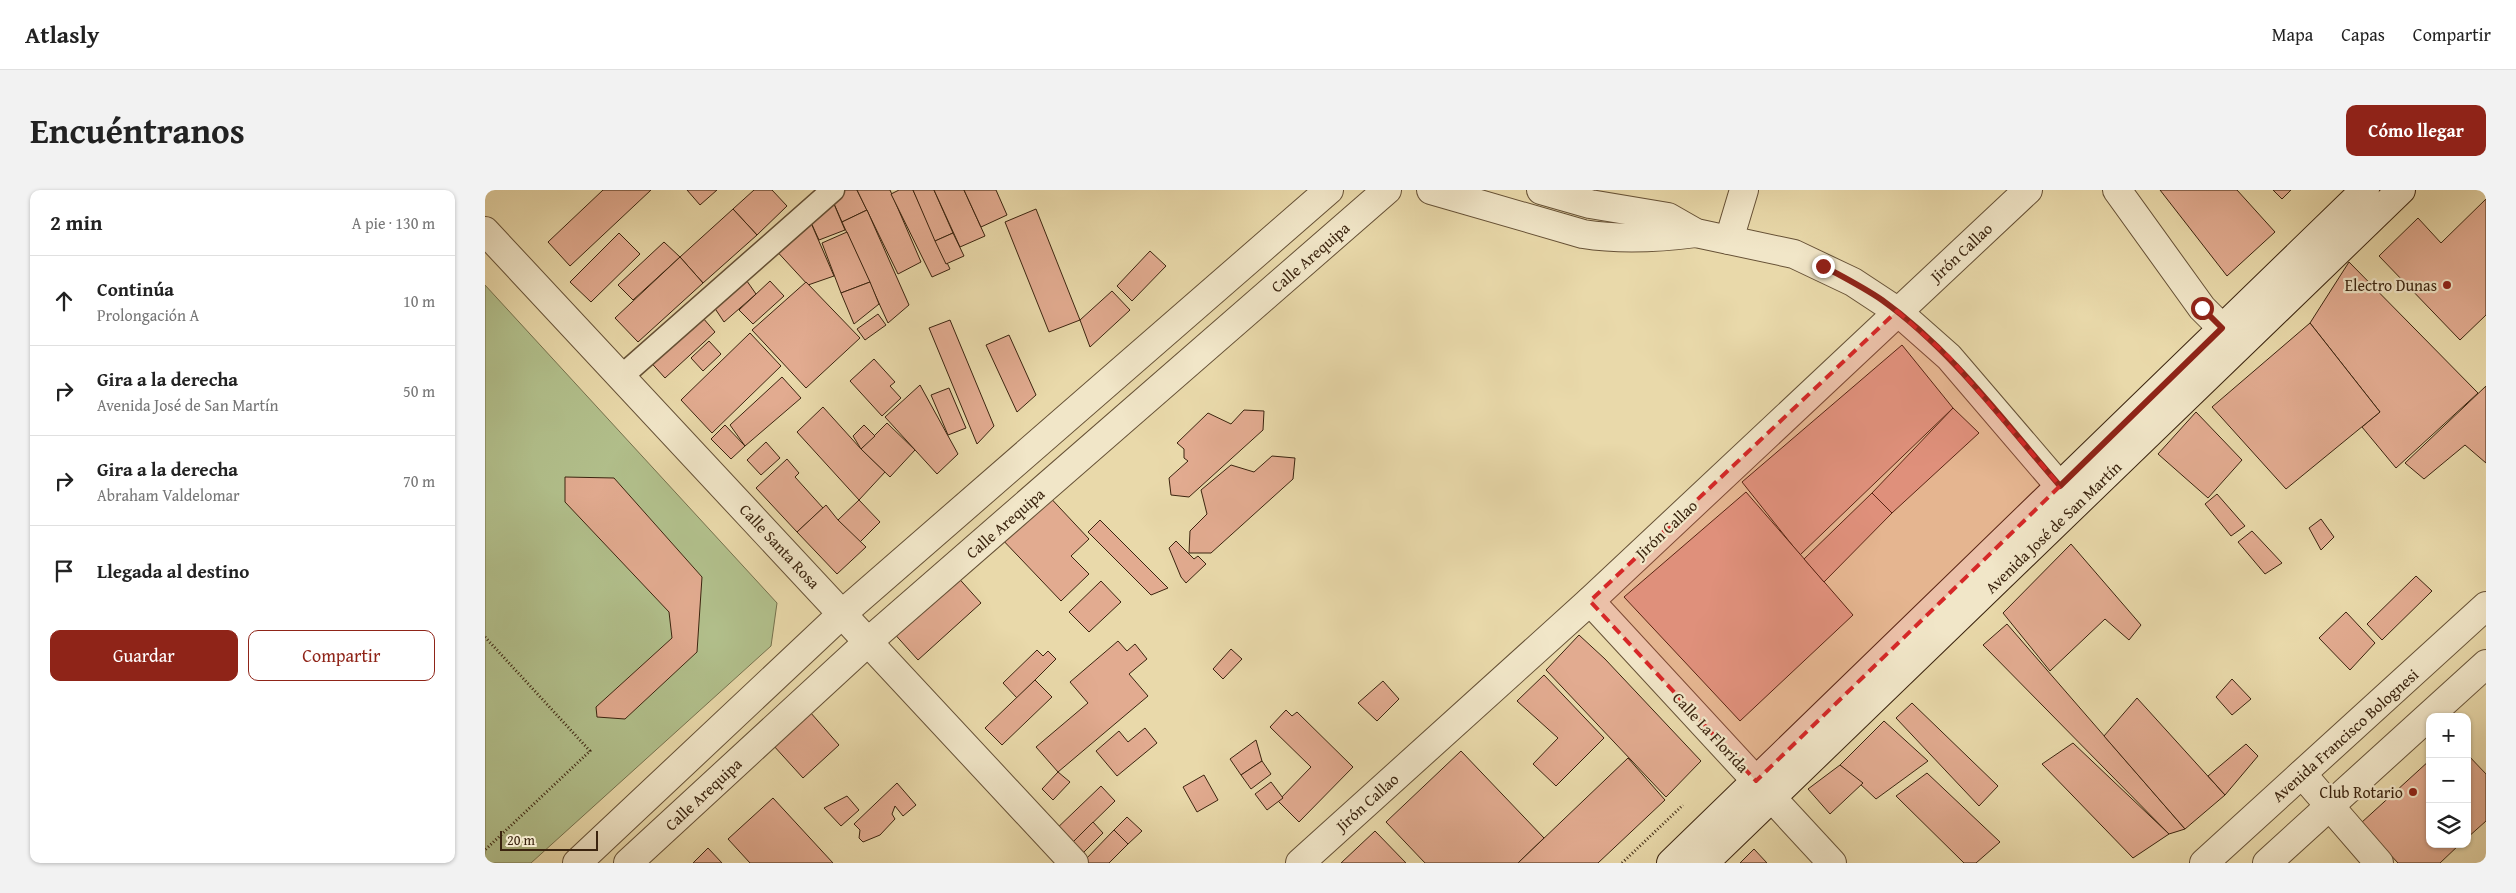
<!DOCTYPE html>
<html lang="es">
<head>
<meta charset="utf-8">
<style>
	:root { --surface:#fff; --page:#f2f2f2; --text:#222; --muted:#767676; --line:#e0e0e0; --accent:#8f2418 }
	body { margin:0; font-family:"Gentium Book Plus",serif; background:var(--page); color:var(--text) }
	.controls { position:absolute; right:15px; bottom:15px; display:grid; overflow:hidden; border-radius:10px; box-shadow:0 1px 4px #0004 }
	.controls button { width:45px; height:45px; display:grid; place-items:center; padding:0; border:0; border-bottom:1px solid var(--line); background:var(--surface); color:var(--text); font:25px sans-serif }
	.scale { position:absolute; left:15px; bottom:12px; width:98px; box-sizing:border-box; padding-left:5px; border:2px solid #3b240f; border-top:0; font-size:14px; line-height:18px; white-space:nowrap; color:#3b240f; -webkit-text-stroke:4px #f1e6c8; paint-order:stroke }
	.stop { position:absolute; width:15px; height:15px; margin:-11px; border:4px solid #8f2418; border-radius:50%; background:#fff }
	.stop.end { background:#8f2418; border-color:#fff; box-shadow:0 1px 5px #0008 }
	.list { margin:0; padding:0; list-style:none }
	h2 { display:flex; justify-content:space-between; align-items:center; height:65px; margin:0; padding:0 20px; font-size:21px }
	h2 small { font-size:16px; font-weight:400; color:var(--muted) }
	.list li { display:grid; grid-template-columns:32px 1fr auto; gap:15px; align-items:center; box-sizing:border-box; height:90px; padding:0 20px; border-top:1px solid var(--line) }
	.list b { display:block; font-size:19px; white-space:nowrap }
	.list p { margin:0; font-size:16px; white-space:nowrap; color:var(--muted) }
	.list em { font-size:16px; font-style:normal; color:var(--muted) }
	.actions { display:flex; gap:10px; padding:15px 20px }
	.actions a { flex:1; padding:11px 0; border:1px solid var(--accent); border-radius:10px; text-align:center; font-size:18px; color:var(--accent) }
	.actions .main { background:var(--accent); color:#fff }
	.icon { flex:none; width:28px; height:28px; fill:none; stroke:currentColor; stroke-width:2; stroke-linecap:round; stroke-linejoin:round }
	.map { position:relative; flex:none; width:2001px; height:673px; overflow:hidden; border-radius:10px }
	header { display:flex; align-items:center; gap:30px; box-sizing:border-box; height:70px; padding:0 25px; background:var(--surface); border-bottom:1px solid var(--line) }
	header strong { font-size:24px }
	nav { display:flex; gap:28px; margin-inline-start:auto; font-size:18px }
	.intro { display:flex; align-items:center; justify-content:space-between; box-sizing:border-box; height:120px; padding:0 30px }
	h1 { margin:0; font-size:35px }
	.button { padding:12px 22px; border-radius:10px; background:var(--accent); color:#fff; font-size:18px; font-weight:700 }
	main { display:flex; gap:30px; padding:0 30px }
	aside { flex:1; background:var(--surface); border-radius:10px; box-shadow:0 1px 4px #0004 }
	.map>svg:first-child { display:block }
	.pitch { fill:#b2c08c; stroke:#76724e }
	.building { fill:#e2ab90; stroke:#3b240f }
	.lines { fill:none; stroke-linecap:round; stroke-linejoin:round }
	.pedestrian-casing { stroke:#665136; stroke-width:25 }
	.minor-casing { stroke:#665136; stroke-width:30 }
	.tertiary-casing { stroke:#665136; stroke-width:30 }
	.secondary-casing { stroke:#3b240f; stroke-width:30 }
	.path { stroke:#3b240f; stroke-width:3; stroke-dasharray:1 2.5; stroke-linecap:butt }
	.pedestrian { stroke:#f1e6c8; stroke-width:22 }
	.minor { stroke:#f1e6c8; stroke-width:28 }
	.tertiary { stroke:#f1e6c8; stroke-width:28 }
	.secondary { stroke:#f1e6c8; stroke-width:28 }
	.route { stroke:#8f2418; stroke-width:6 }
	.marked { fill:#d62828; fill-opacity:0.2; stroke:#d62828; stroke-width:4; stroke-dasharray:10 6; stroke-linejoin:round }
	.poi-dot { fill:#8f2418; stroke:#f1e6c8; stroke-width:2 }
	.labels { text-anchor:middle; stroke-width:4.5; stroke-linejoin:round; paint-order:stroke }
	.street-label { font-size:16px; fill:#3b240f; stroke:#f1e6c8 }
	.poi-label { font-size:16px; fill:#3b240f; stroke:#f1e6c8; text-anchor:end }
</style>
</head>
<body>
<header>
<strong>Atlasly</strong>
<nav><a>Mapa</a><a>Capas</a><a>Compartir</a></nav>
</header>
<div class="intro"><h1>Encuéntranos</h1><a class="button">Cómo llegar</a></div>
<main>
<aside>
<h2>2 min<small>A pie · 130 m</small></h2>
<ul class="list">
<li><svg class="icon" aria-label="ahead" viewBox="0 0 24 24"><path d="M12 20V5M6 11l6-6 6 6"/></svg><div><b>Continúa</b><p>Prolongación A</p></div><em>10 m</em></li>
<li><svg class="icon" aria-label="right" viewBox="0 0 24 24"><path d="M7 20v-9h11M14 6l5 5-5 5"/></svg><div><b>Gira a la derecha</b><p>Avenida José de San Martín</p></div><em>50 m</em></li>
<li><svg class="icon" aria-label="right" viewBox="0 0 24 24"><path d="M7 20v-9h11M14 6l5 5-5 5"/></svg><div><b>Gira a la derecha</b><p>Abraham Valdelomar</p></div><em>70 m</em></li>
<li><svg class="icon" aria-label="arrive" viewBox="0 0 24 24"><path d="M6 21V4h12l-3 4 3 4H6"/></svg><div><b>Llegada al destino</b></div></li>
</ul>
<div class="actions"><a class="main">Guardar</a><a>Compartir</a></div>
</aside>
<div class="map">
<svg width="2001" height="673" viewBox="0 0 2001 673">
	<rect width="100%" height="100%" fill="#e9d9aa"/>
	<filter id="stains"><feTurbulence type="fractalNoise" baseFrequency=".004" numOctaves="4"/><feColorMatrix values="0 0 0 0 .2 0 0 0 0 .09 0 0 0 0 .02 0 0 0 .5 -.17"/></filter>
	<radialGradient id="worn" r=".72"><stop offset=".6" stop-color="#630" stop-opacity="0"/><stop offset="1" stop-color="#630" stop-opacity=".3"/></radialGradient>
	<path class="pitch" d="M0,95L292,413L286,456L46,673H0Z"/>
	<g class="building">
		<path d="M118,0H166L85,76L63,52Z"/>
		<path d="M202,0H232L215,15Z"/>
		<path d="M269,0H287L302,16L272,45L248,19Z"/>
		<path d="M353,0H372L382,20L357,32L346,7Z"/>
		<path d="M372,0H405L436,72L413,84Z"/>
		<path d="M414,0H428L465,79L447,87L406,4Z"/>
		<path d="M428,0H449L468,43L450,51Z"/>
		<path d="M449,0H479L500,46L475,57Z"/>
		<path d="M479,0H511L522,25L496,37Z"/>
		<path d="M1675,0H1752L1790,42L1742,86Z"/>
		<path d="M1788,0H1806L1797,9Z"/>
		<path d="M346,7L360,40L334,50L323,26Z"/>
		<path d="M2001,9V125L1975,150L1894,66L1933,28L1956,53Z"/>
		<path d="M248,19L272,45L218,93L195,67Z"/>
		<path d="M551,19L595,130L564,142L520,32Z"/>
		<path d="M382,20L424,115L403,133L357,32Z"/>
		<path d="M323,26L349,86L323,95L287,56Z"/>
		<path d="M362,42L385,92L356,103L337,53Z"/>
		<path d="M134,43L155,64L106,112L85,92Z"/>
		<path d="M468,43L479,66L461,74L450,51Z"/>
		<path d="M179,52L195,67L148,110L133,95Z"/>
		<path d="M665,61L681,76L647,111L632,96Z"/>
		<path d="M195,67L218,93L153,152L130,128Z"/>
		<path d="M1864,72L1993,203L1911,278L1877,237L1895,222L1825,133Z"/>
		<path d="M257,84L271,104L239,132L225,111Z"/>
		<path d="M285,91L299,106L268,134L254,120Z"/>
		<path d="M321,92L375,148L321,198L267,140Z"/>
		<path d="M385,92L394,114L369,134L356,103Z"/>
		<path d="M627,101L645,120L605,157L595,130Z"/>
		<path d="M212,121L230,142L180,188L161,167Z"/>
		<path d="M393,124L401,135L380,150L372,139Z"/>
		<path d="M465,130L509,236L492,254L444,138Z"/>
		<path d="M1825,133L1895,222L1801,299L1727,217Z"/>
		<path d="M265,143L296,176L227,243L196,210Z"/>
		<path d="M524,145L551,205L532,222L501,155Z"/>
		<path d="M224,151L236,164L218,181L206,168Z"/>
		<path d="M1417,155L1468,218L1315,365L1257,292Z"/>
		<path d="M389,169L410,192L405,196L416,208L397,226L365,191Z"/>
		<path d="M297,187L316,208L260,256L245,235Z"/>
		<path d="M435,195L473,264L452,284L400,227Z"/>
		<path d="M2001,196V273L1980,255L1939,289L1920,273Z"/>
		<path d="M464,198L481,238L463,245L446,205Z"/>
		<path d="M338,217L376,259L400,282L374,310L312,242Z"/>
		<path d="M1468,218L1494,243L1407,323L1387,303Z"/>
		<path d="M759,220L779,221L778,240L704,307L686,305L684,288L703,271L699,268V259L692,253L723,223L746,234Z"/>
		<path d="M1711,222L1757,270L1723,308L1673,264Z"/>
		<path d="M402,233L430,260L405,287L376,259Z"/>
		<path d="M240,235L260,256L246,269L226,249Z"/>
		<path d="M379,235L390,246L376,259L368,246Z"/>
		<path d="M281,252L295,268L276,285L262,270Z"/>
		<path d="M787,266L810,268L808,289L726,363H704L705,341L722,324L716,300L746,275L769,282Z"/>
		<path d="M302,269L314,283L310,287L338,318L312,342L271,298Z"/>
		<path d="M80,287L129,288L217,387L212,462L140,529L112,527L111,517L187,448L184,422L80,312Z"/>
		<path d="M559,301L604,349L586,366L604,384L576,411L513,345Z"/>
		<path d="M1261,302L1368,425L1255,531L1139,407Z"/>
		<path d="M1387,303L1407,323L1339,392L1319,369Z"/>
		<path d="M1732,304L1760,336L1746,346L1720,314Z"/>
		<path d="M374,310L395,332L374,353L353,330Z"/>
		<path d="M341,315L353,330L381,357L352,384L312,342Z"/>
		<path d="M1836,329L1849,347L1836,360L1824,338Z"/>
		<path d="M615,330L683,398L666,405L603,342Z"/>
		<path d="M1767,341L1797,373L1780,384L1753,352Z"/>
		<path d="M691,351L709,369L713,366L721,374L701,393L696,387L684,358Z"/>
		<path d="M1586,354L1656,435L1644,450L1620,429L1565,481L1518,423Z"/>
		<path d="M469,383L496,413L433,470L406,440Z"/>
		<path d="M1931,386L1947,401L1897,450L1882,434Z"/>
		<path d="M616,391L636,412L604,442L584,422Z"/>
		<path d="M1861,422L1890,453L1865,480L1834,448Z"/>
		<path d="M1522,434L1700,639L1684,644L1498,455Z"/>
		<path d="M1094,445L1120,469L1216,571L1181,607L1061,480Z"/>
		<path d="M633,451L642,461L650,454L662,469L644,484L663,506L573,582L551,557L603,513L585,492Z"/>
		<path d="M746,459L757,469L738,489L728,479Z"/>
		<path d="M552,460L558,466L563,461L571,469L532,508L518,493Z"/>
		<path d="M1059,485L1119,548L1071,596L1048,574L1073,548L1032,511Z"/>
		<path d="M1747,489L1766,509L1747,525L1731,507Z"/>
		<path d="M550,490L567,507L517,555L500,538Z"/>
		<path d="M898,491L914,509L892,531L873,513Z"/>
		<path d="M1652,508L1740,605L1700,639L1619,546Z"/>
		<path d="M1427,513L1513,596L1494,616L1411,528Z"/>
		<path d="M801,520L807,526L812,522L868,577L814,632L793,611L826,577L785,537Z"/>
		<path d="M325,522L354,555L318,588L288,555Z"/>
		<path d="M1399,531L1443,571L1391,609L1355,575Z"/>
		<path d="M660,538L672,553L632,586L611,561L634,541L643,552Z"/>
		<path d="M771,550L777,571L756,585L745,569Z"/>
		<path d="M1588,553L1684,644L1648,668L1557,574Z"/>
		<path d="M1761,554L1773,566L1740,605L1723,586Z"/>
		<path d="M976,561L1059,648L1033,673H940L901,632Z"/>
		<path d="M1982,564L2001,584V631L1982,648Z"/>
		<path d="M1143,568L1180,610L1113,673H1033Z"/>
		<path d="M1945,570V654H1975L1955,673H1913L1876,633Z"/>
		<path d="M777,571L786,584L766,599L756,585Z"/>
		<path d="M1355,575L1378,593L1345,624L1323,599Z"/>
		<path d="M573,582L585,592L568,610L557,599Z"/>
		<path d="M1442,583L1515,652L1491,673H1479L1411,606Z"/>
		<path d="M719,585L733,610L712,622L698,597Z"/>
		<path d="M786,592L798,608L782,620L770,604Z"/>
		<path d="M412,593L431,615L418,626L410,616L407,624L410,629L395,645L378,652L374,648L375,640L369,634Z"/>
		<path d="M616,596L630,611L585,655L567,643Z"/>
		<path d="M362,606L374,620L356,636L339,618Z"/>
		<path d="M288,608L348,673H265L243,649Z"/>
		<path d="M642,627L657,641L643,654L629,640Z"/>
		<path d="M608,632L618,643L596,665L585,655Z"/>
		<path d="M629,640L643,654L624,673H601L599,671Z"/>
		<path d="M890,641L921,673H856Z"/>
		<path d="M223,658L237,673H208Z"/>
		<path d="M1269,659L1282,673H1255Z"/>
	</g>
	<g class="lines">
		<g class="pedestrian-casing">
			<path id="pedestrian" d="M137,186L348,0"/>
		</g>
		<g class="minor-casing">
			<g id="minor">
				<path d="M1632,0L1717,118L1737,138"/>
				<path d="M0,41L589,673"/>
				<path d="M1244,50L1259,0"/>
				<path d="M1105,411L1347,673"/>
				<path d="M1817,584L1894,673"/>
				<path d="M92,673L358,423L844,0"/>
				<path d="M143,673L384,451L902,0"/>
				<path d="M815,673L1105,411L1543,0"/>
				<path d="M1719,673L2001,416"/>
				<path d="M1782,673L2001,474"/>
			</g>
		</g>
		<g class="tertiary-casing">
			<g id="tertiary">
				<path d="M946,0L1098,44C1136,50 1173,48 1211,43"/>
				<path d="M1056,0L1105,14L1183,27L1211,43L1309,64L1368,92L1412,121L1464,167L1590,314"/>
			</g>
		</g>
		<g class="secondary-casing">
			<g id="secondary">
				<path d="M1186,673L1880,0"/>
				<path d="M1219,673L1916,0"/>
			</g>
		</g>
		<g class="path">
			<path d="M0,447L105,561L0,660"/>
			<path d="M1137,673L1198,615"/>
		</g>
		<use href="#pedestrian" class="pedestrian"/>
		<use href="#minor" class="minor"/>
		<use href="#tertiary" class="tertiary"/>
		<use href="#secondary" class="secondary"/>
	</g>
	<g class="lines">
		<path class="route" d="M1338,76C1358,87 1378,97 1397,110C1467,160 1519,232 1575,296L1737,138L1717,118"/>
	</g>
	<path class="marked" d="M1412,121L1464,167L1575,296L1271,591L1105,411Z"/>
	<g class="poi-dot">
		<circle cx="1962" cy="95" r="5"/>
		<circle cx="1928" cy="602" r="5"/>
	</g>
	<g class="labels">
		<g class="street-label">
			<text transform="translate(1476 62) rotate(-43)" y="6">Jirón Callao</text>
			<text transform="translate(825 67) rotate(-41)" y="6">Calle Arequipa</text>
			<text transform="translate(520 333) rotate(-41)" y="6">Calle Arequipa</text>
			<text transform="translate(1568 337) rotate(-44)" y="6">Avenida José de San Martín</text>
			<text transform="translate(1181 339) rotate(-43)" y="6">Jirón Callao</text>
			<text transform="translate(295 356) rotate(47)" y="6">Calle Santa Rosa</text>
			<text transform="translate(1226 542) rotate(47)" y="6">Calle La Florida</text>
			<text transform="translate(1860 545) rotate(-42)" y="6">Avenida Francisco Bolognesi</text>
			<text transform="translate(218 604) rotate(-43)" y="6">Calle Arequipa</text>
			<text transform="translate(882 612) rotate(-42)" y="6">Jirón Callao</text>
		</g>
		<g class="poi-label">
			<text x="1952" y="101">Electro Dunas</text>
			<text x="1918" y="608">Club Rotario</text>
		</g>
	</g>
	<rect width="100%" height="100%" filter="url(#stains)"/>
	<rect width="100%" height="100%" fill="url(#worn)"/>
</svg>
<div class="controls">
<button>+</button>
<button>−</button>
<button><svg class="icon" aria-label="layers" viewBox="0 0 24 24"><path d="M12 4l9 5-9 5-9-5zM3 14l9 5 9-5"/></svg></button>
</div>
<div class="scale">20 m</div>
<div class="stop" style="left:1717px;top:118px"></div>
<div class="stop end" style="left:1338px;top:76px"></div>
</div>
</main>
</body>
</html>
